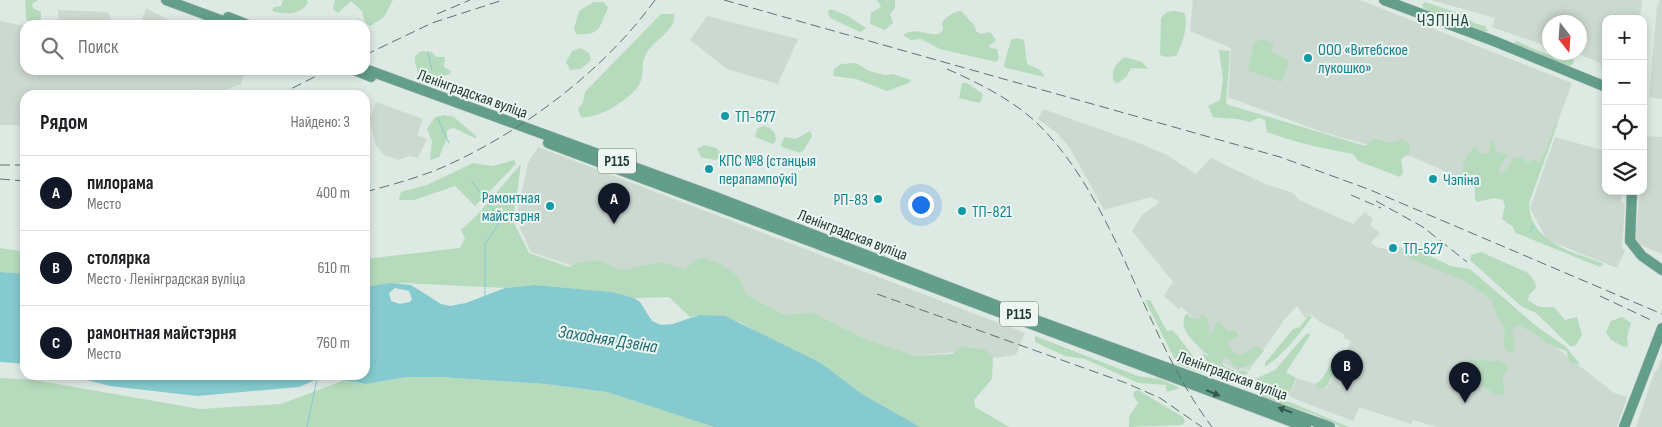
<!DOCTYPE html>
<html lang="ru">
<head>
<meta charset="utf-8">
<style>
	:root { --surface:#fff; --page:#f2f2f2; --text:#202124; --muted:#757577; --line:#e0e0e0; --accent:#111827 }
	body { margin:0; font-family:"Sofia Sans Condensed",sans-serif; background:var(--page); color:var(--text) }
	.controls { position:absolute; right:15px; top:15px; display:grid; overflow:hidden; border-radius:10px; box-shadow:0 2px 8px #0003 }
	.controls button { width:45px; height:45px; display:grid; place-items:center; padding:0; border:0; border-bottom:1px solid var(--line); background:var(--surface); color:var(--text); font:25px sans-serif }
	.compass { position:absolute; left:1542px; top:15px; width:45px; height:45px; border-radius:50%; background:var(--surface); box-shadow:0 2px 8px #0003; rotate:163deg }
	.you { position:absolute; left:920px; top:204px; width:18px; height:18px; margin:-12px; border:4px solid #fff; border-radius:50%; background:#1a73e8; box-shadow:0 0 0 8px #1a73e833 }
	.badge { display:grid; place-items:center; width:32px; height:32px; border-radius:50%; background:var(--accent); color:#fff; font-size:16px; font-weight:700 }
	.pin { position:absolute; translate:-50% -41px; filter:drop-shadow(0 1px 2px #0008) }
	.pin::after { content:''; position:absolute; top:26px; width:18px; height:15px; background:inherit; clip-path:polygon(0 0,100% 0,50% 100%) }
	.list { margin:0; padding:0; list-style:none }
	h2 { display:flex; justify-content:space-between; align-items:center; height:65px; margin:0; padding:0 20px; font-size:21px }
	h2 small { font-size:16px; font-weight:400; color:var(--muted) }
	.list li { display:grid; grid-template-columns:32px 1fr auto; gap:15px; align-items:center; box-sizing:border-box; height:75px; padding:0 20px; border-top:1px solid var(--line) }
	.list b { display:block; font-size:19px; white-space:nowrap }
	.list p { margin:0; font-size:16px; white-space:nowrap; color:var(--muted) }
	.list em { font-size:16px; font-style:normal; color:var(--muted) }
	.icon { flex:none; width:28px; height:28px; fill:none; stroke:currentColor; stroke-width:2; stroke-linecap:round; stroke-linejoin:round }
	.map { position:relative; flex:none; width:1662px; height:427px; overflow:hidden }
	.search { position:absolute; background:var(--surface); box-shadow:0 2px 8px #0003; left:20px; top:20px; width:350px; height:55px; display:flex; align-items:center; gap:12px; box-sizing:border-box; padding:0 18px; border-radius:15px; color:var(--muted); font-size:19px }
	.panel { position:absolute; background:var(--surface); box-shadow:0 2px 8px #0003; left:20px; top:90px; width:350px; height:290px; border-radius:15px }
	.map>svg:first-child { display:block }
	.built { fill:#ccd9d1 }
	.green { fill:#b6dabc }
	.water { fill:#85cace; fill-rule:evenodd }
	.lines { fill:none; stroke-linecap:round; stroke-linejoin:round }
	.stream { stroke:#85cace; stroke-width:1 }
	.major-casing { stroke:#bcc3c1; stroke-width:11 }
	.major { stroke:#629e89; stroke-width:10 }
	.rail { stroke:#59746a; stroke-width:1; stroke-dasharray:10 5; stroke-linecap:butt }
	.oneway { fill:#33574a }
	.culture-dot { fill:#0f9aa8; stroke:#edf6f1; stroke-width:2 }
	.labels { text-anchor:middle; stroke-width:4; stroke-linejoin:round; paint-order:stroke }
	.shield { fill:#edf6f1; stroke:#5d7169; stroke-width:1 }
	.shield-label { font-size:15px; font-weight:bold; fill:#1f382f }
	.culture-label { font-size:16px; fill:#0d838f; stroke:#edf6f1; text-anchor:start }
	.street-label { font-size:16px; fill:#1f382f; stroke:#edf6f1 }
	.neighbourhood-label { font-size:18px; letter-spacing:1px; fill:#1c493a; stroke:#edf6f1 }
	.water-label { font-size:18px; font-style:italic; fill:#1c6c72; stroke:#edf6f1 }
</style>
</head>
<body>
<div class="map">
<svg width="1662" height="427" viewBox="0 0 1662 427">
	<rect width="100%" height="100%" fill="#dde9e3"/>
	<g class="built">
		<path d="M1193,0H1360L1572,83L1526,208L1413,157L1322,132L1228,97L1231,48L1190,31Z"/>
		<path d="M1431,0H1642L1640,19H1606V71L1602,70L1600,63L1576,53L1580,52V22H1550L1549,47L1492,27L1495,18Z"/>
		<path d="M1660,0H1662V99L1649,97L1657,7Z"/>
		<path d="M146,8L172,22L174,25H140Z"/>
		<path d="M58,10L108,12L110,15L111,25H59Z"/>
		<path d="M707,16L798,39L778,84L727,69L690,40Z"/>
		<path d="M0,21L25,26V70H245L241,84L218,93L197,89L198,95H25V125H0Z"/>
		<path d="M376,102L423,119L417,135L427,139L418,158L409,156L399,160L384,155L375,144L370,119Z"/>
		<path d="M1043,109L1139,143L1167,155L1196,174L1211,158L1265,184L1293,193L1299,200L1353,224L1365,212L1373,219L1370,225L1380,233L1371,242L1376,247L1389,250L1392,243L1473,282L1614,393L1627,397L1617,427H1437L1413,420L1411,424L1359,407L1353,421L1318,408L1289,396L1297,378L1327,388L1351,341L1344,338V334L1320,322L1310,314L1305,318L1297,306L1284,320L1249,371L1243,369L1237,371L1202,351L1183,324L1191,316L1182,307L1179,309L1164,296L1173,282L1132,231L1142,215L1160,202L1151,197L1104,210L1070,148L1057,133L1038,119Z"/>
		<path d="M1646,136L1662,137V254L1638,244L1635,239L1640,191H1643Z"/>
		<path d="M1555,137L1605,151L1606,145V191H1622L1621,202L1625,204L1622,248L1625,250L1617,268L1547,240L1530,208Z"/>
		<path d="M538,147L1025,333L1021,342L1016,355L993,358L983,349L916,356L865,339L812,312L785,315L747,295L737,276L684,269L662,263L621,270L598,260L570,265L531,252L520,228L518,210L528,163Z"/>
		<path d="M1662,358V427H1636L1654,373L1657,371Z"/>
	</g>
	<g class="green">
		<path d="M25,0H38L32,4L33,8L41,12V19L37,22L28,21L26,17Z"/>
		<path d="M283,0H307L308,2C303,15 284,15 272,11L274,7L281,6Z"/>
		<path d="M335,0H393L384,17L370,26L365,22L362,11L351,1L338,13L333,9Z"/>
		<path d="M877,0H895V8L890,14L893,23L885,30L870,24L871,13L881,7Z"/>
		<path d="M594,2H604L608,8C599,28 600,36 576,34L574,29L579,11Z"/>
		<path d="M1425,2L1461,14L1474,23L1485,26L1488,31L1483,32C1468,26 1430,18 1422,5Z"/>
		<path d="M831,9L848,16L866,28L860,32L830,18L828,11Z"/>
		<path d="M961,11L975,26L976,31L980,34L990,32L996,40L989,46L990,48L997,49L999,59L996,62L940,49L921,39L911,40L903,35C916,26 926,36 939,34L943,30L942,22C948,16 953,12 961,11Z"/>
		<path d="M1174,11L1185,13C1188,29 1183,42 1176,56L1166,57L1160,55L1161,18L1167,12Z"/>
		<path d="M661,14H674C677,31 652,40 645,56C641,64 644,75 640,83C633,98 597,120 581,117L578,109L583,102L585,92Z"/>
		<path d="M1017,38L1024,40L1027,64L1040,70L1045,77L1006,68L1004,65L1011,40Z"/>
		<path d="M1262,39L1274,44L1271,51L1289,61L1283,80L1281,82L1249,71L1248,68L1254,43Z"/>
		<path d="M1517,41C1537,50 1547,57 1569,56L1574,60L1573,64L1567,67L1515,46L1514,43Z"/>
		<path d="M581,48L589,53L591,60L581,69L570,70L566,62L572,51Z"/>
		<path d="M1219,50L1230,51L1226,103L1229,105L1365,146L1375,139L1390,143L1403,139L1409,143L1410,153L1401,159L1403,173L1400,177L1358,161L1353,154C1324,149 1296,143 1267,132L1265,120L1259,118L1249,122C1238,117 1225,119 1213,117L1208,106L1220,100L1223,79Z"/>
		<path d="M421,51L432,52L436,57H445L444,67L451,71L450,74L432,79L419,76L415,62V56Z"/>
		<path d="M1125,57L1142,62L1148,69L1131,68L1126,77L1118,83L1114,82C1110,71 1116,63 1125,57Z"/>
		<path d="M856,63L869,71L885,75L892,74L911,80L909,83L887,91L856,79L833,76L834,69L841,64Z"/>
		<path d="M962,83H967L983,94L981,101L979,103L959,98Z"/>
		<path d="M444,115L454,117L477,137L475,138L454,128L447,130V138L439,157L430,160L432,141L427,129L435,117Z"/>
		<path d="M1557,121L1558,123L1529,203C1529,243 1574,252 1604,264L1600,267L1516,233L1512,226L1502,219L1505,206L1503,200L1494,198L1477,202L1475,199V188L1462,175C1462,165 1466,153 1475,147L1480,154L1489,153L1490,144L1494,141L1496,151L1507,155L1499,169L1500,175L1508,167L1513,158L1521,157L1528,163L1533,159L1540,163Z"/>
		<path d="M763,126C771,127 776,132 776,140L773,144L755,137L757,129Z"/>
		<path d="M810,131L812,136L804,150L800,153L782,147L781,144L785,137L796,139Z"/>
		<path d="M705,145L716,148L722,154L721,158L714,160L701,157L697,149Z"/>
		<path d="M514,160L516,164L475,206L455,186L414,200H399L401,192L427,185L473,163L493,166Z"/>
		<path d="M521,164L513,221L529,253L569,267L577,263L598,260L621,270L662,262L684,269L701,257L719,263L738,276L747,295L785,315L812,312L865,339L916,356L952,354L961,347L984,349L993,358L992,379L974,400L975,407L1009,427H920L862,394L821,363L767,338L740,322L699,315L690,317L669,297L634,298L612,292L535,285L505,288L403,283L365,287V259L460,248L465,238L461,230L477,215Z"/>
		<path d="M0,248L25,252V274L0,272Z"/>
		<path d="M1407,249L1421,252L1451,266L1470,269L1536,326L1565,346L1580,364L1570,363L1566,351L1546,343L1537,335L1519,325L1512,329L1515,347L1513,352L1509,353C1501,347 1504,337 1505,328L1496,314L1491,299L1467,282L1414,260L1408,256Z"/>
		<path d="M1481,252L1528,273L1535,282L1536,288L1529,295L1528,300C1540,309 1541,307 1554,307L1565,320L1577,317L1582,335L1575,346H1570L1536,313L1521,306L1470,260L1471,255Z"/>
		<path d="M1145,300H1150L1167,331L1172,330L1177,335L1202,368V373L1177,364Z"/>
		<path d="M1188,314L1191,319H1200L1201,315H1204L1208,319L1209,331L1212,333L1217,322H1220L1228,331L1233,330L1238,333V336L1228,342V345L1236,354L1242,355L1257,346L1264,351C1257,359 1246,372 1233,366L1229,358H1223V365L1237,372L1243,370L1248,372L1240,382L1215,375L1202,353L1209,356C1199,345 1178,333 1185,315Z"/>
		<path d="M1309,315L1312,317C1298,336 1284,354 1265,367V363L1293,329L1300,327Z"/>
		<path d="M1622,317L1631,323L1627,337L1628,346L1624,347L1611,340L1606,332L1611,321Z"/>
		<path d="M1306,334H1311L1286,372L1296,378L1289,395L1272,392L1250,384L1253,380L1275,370Z"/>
		<path d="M1035,336L1138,376L1160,379L1180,388L1167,392L1166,385L1138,383L1085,359L1065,356L1035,342Z"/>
		<path d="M1339,350L1342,355L1341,359L1327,386L1319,389L1315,384L1322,379Z"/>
		<path d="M1470,360L1499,361L1506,364L1508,369L1502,378L1505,393L1502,396L1495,394L1481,385L1476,373L1469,367L1468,363Z"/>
		<path d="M407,377H440L545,384L607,392L714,427H0V378L34,380L200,409L281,404L342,381L366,384Z"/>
		<path d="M1138,390L1183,417L1185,422L1182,425L1129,427V417L1138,403L1133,395L1134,392Z"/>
		<path d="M1261,394L1292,403L1349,427H1340L1314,414L1262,398Z"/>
	</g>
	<g class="water">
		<path d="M0,272L25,274V364L0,362Z"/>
		<path d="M390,283L411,285L441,304L450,306L466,303L505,288L535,285L612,292L634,298L640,302L652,321L661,325L673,324L699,315L725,316L821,363L862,394L920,427H714L607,392L545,384L440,377H407L366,384L322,377L299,387L197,396L110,386L68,375H365V287ZM395,288L409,291L412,299L410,302L400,304L391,301L389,293Z"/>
	</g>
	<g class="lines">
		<g class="stream">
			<path d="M428,52L432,71"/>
			<path d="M438,119L449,143"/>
			<path d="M472,182L495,212L499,223L485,244V296"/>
			<path d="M1530,232L1533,226"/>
			<path d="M307,427L317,379"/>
		</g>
		<g class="major-casing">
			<g id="major">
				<path d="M166,0L234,25"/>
				<path d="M1384,0L1494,41L1606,87"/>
				<path d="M228,17L248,25"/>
				<path d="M365,69L713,196L1019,314L1330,427"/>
				<path d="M354,70L371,77"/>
				<path d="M548,143L1306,427"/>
				<path d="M1632,191L1630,241L1642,256L1662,270"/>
				<path d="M1624,427L1662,328"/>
			</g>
		</g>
		<use href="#major" class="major"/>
		<g class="rail">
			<path d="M724,0L1280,157L1368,189L1662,314"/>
			<path d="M437,14L470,0"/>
			<path d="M365,55L432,23L503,0"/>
			<path d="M947,69C979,83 1015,101 1040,126C1120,207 1143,336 1212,427"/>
			<path d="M279,95L328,70"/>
			<path d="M0,165H25"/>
			<path d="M0,179L25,181"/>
			<path d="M365,192C391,185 417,178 441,168C521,133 604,71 655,0"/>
			<path d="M1351,195L1381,208"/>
			<path d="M1376,201L1423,227L1467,262"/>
			<path d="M877,294L1126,383L1160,398L1202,427"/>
			<path d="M1600,296L1653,321"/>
		</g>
	</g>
	<defs><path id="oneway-solid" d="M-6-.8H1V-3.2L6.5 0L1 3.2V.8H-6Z" transform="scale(1.25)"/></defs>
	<g class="oneway">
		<use href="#oneway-solid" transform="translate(1213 393) rotate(22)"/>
		<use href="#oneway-solid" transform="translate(1285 410) rotate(-160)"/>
	</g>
	<g class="culture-dot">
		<circle cx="1308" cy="58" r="5"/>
		<circle cx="725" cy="116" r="5"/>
		<circle cx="709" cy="169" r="5"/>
		<circle cx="1433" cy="179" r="5"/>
		<circle cx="878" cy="199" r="5"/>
		<circle cx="550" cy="206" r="5"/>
		<circle cx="962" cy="211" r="5"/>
		<circle cx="1393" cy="248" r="5"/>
	</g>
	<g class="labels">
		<g class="shield">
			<rect x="598" y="148.5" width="38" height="25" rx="4"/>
			<rect x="1000" y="301.5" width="38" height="25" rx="4"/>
		</g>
		<g class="shield-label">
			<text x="617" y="166">Р115</text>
			<text x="1019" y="319">Р115</text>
		</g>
		<g class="culture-label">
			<text x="1318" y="55">ООО «Витебское<tspan x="1318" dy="18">лукошко»</tspan></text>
			<text x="735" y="122">ТП-677</text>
			<text x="719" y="166">КПС №8 (станцыя<tspan x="719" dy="18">перапампоўкі)</tspan></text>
			<text x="1443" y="185">Чэпіна</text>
			<text x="540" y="203" text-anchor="end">Рамонтная<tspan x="540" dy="18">майстэрня</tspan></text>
			<text x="868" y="205" text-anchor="end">РП-83</text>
			<text x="972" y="217">ТП-821</text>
			<text x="1403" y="254">ТП-527</text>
		</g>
		<g class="street-label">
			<text transform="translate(473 93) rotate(20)" y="6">Ленінградская вуліца</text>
			<text transform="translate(853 234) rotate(21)" y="6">Ленінградская вуліца</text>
			<text transform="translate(1233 375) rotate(20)" y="6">Ленінградская вуліца</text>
		</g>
		<g class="neighbourhood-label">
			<text x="1443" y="26">ЧЭПІНА</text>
		</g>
		<g class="water-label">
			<text transform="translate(608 339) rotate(9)" y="6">Заходняя Дзвіна</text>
		</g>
	</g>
</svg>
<div class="controls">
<button>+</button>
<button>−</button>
<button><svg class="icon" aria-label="locate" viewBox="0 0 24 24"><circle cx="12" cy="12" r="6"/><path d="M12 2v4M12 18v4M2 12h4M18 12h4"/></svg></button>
<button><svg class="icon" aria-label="layers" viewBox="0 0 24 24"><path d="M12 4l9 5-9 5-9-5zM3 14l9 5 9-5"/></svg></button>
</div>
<svg class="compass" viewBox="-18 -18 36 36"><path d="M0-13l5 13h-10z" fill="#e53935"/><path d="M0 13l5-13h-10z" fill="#757577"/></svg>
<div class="you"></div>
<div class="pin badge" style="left:614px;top:224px">A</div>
<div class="pin badge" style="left:1347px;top:391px">B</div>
<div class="pin badge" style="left:1465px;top:403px">C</div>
<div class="search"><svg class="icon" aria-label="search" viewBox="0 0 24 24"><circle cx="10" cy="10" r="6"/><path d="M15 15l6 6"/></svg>Поиск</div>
<section class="panel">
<h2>Рядом<small>Найдено: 3</small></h2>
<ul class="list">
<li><span class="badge">A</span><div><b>пилорама</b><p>Место</p></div><em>400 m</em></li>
<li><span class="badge">B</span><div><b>столярка</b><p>Место · Ленінградская вуліца</p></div><em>610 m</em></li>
<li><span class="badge">C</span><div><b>рамонтная майстэрня</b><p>Место</p></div><em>760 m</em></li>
</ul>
</section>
</div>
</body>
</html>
